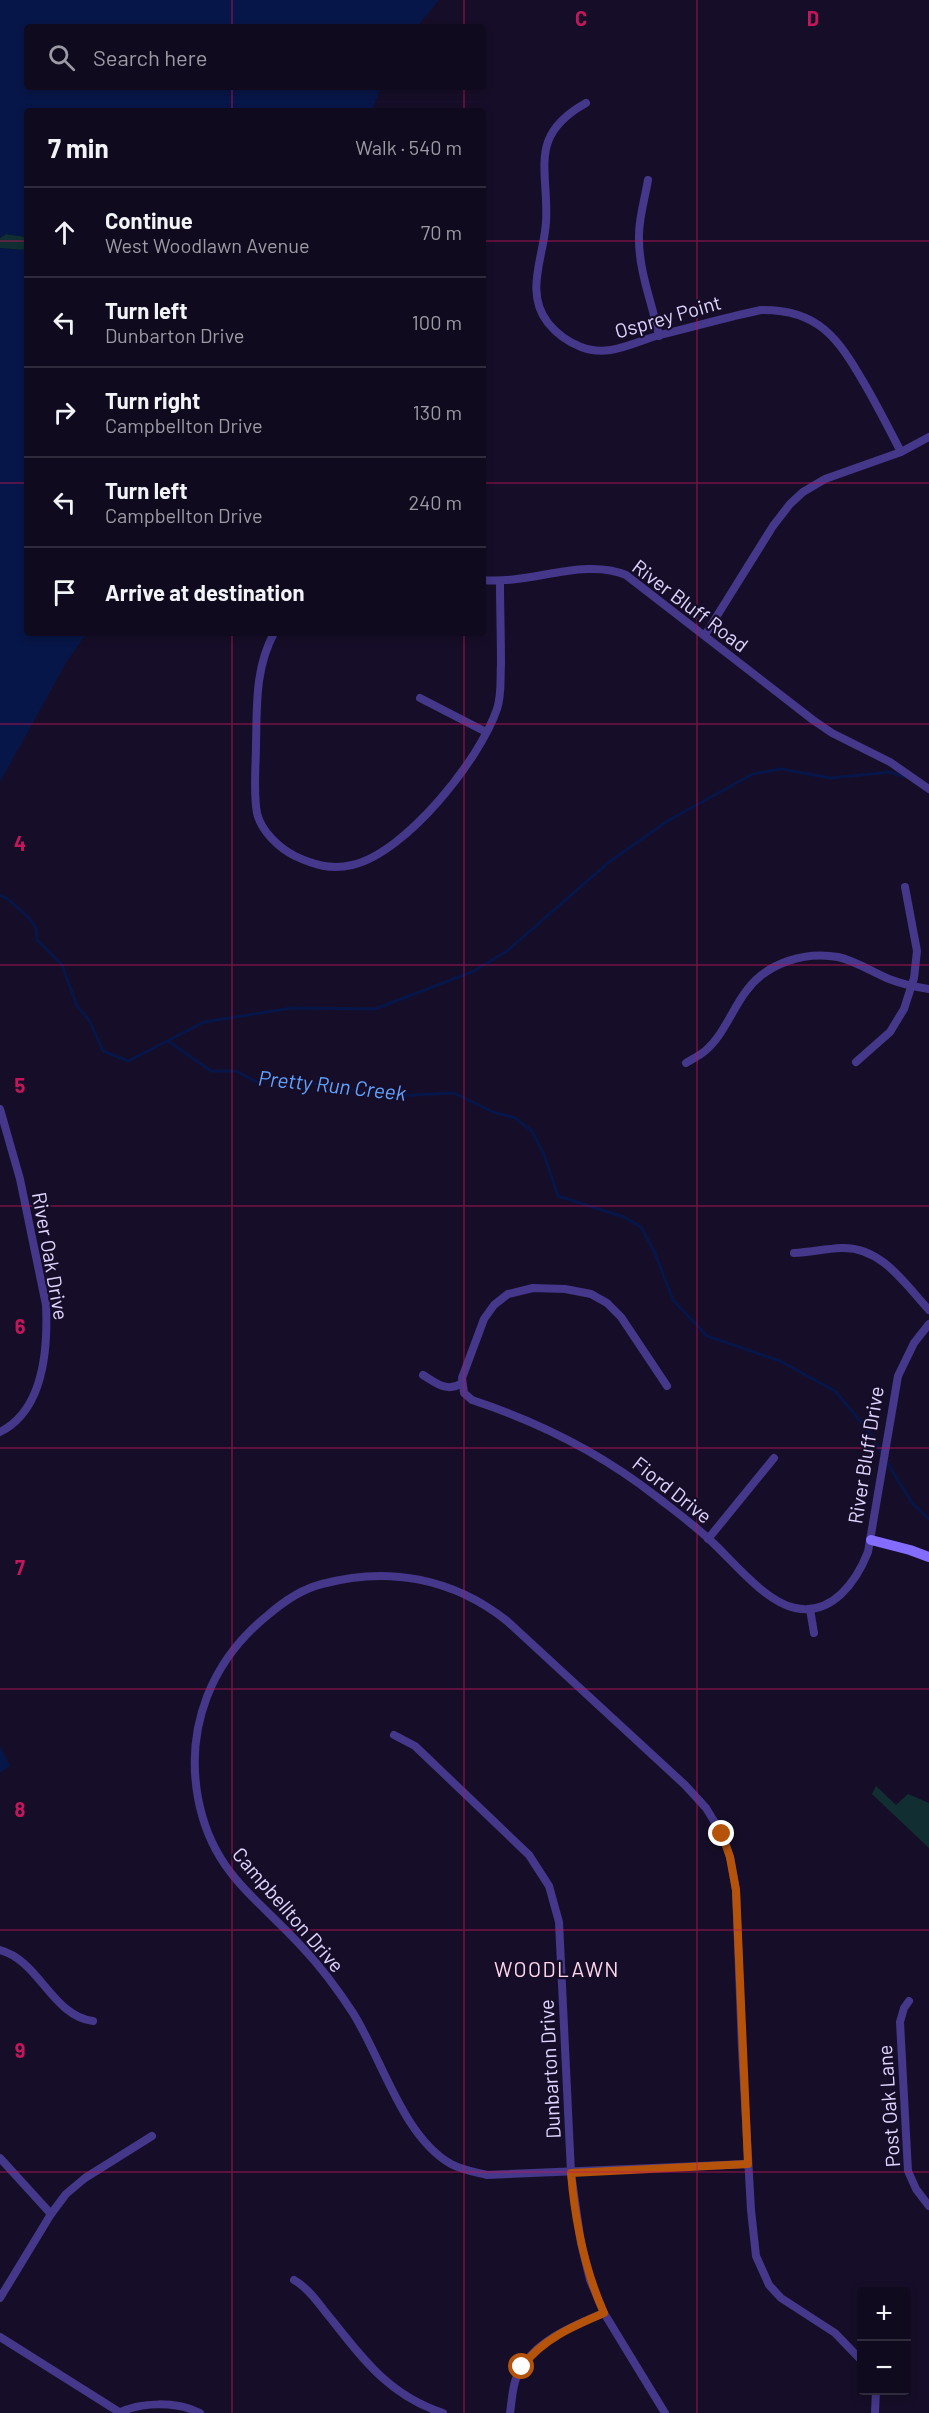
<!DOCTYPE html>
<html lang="en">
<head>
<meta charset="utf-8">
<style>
	:root { --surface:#100a1e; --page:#1e182b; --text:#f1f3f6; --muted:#9c9aa4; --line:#302b3c }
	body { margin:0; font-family:Barlow,sans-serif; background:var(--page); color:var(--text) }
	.controls { position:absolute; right:18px; bottom:18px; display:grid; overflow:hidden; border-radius:6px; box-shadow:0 3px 9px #0003 }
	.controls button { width:54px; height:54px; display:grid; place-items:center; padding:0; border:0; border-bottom:2px solid var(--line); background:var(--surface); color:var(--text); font:30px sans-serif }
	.stop { position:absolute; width:18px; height:18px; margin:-14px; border:4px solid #b45309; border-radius:50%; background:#fff }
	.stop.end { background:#b45309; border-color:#fff; box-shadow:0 2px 6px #0008 }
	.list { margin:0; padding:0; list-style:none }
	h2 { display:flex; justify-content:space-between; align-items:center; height:78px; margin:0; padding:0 24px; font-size:26px }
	h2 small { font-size:20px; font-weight:400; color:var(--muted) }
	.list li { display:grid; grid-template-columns:39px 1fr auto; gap:18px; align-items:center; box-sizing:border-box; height:90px; padding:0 24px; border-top:2px solid var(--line) }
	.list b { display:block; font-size:22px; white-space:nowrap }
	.list p { margin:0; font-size:20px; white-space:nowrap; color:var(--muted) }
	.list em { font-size:20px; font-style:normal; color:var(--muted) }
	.icon { flex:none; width:33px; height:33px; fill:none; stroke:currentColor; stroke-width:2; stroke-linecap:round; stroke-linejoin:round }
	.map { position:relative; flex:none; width:929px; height:2413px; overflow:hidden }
	.search { position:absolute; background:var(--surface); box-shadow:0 3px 9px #0003; left:24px; top:24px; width:462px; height:66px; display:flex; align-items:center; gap:15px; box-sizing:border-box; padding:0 21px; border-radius:6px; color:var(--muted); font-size:22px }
	.panel { position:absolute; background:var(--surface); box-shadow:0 3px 9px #0003; left:24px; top:108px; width:462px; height:528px; border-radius:6px }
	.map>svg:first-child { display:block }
	.green { fill:#112f32 }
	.water { fill:#071648 }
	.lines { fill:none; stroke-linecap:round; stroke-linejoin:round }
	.stream { stroke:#071648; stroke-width:3 }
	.street { stroke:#453789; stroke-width:8 }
	.secondary { stroke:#836cff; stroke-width:10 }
	.route { stroke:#b45309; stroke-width:8 }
	.grid { fill:none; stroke:#c2185b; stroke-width:1.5; stroke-opacity:0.55 }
	.labels { text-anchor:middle; stroke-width:4.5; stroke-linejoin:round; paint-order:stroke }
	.street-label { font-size:20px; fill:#e0d5ff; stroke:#160e28 }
	.water-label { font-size:21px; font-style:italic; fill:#63a2ff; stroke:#160e28 }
	.neighbourhood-label { font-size:21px; letter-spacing:1.5px; fill:#ffd7eb; stroke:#160e28 }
	.grid-label { font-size:20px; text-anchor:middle; font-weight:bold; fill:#c2185b; stroke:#160e28; stroke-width:4.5; stroke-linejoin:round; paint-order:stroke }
</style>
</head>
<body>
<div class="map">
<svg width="929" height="2413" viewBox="0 0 929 2413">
	<rect width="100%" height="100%" fill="#160e28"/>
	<g class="green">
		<path d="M6,234L27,237V248L22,250L0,248V238Z"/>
		<path d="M876,1786L896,1805L908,1794L929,1803V1848L872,1794Z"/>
	</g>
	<g class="water">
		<path d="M0,0H439L417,27H27V87H381L372,111H27V199H25L24,221L27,224V237L6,234L0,238Z"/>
		<path d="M0,248L22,250L27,248V633H87L67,661L0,782Z"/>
		<path d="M0,1745L10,1766L0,1773Z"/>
	</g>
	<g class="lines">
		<g class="stream">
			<path d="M0,895L8,899L29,918L36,928L37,940L62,965L77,1006L89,1020L103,1051L128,1061L204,1022L292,1008L375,1009L474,971L507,951L609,862L669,820L753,774L781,769L831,778L889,772L909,778"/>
			<path d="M168,1041L211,1071H236L257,1082L286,1079L392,1096L454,1093L493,1112L515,1118L532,1131L544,1155L558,1196L624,1217L641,1227L655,1253L673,1300L707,1336L780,1361L835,1391L867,1429L883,1455"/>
			<path d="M886,1461L912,1503L929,1519"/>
		</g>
		<g class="street">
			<path d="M586,103C527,136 549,169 546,222C544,257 524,292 548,323C557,334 568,342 581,347C609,358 633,342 660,335C693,327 727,317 761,310C818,309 838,338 864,383C877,405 889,429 901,452"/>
			<path d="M648,180C645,198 639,217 639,235C638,270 652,302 659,336"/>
			<path d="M483,580C529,585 584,557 626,575L813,720L832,733L890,762L929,789"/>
			<path d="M274,633C255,668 257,706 256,744C256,766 253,791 257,813C261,831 279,848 295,856C314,865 331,870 352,865C406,853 480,759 497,709C502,694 500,679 501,664C501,636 500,609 500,582"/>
			<path d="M705,635L773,526L790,504L803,492L825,479L901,452L929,437"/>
			<path d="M420,698L486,732"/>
			<path d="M856,1062L890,1032L904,1009L914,978L917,951L905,887"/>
			<path d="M686,1063C692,1059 699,1056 705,1051C724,1035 732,1009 747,990C767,963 805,951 838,957C856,961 872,972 889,979C902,984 915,987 929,989"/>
			<path d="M0,1109L20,1179L46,1305C48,1349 44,1410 0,1432"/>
			<path d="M794,1253C810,1252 825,1249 841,1248C881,1246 905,1284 929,1310"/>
			<path d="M423,1375C436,1383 447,1393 462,1383"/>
			<path d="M667,1386L621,1317L607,1303L591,1294L565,1289L533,1288L508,1294L494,1305L484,1319L462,1378L464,1393L472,1400C539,1422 601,1453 657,1497C675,1511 694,1525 710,1540C733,1561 765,1602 795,1608C832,1616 856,1582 868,1552L898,1376L914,1343L929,1324"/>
			<path d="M708,1539L774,1458"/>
			<path d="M810,1609L814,1633"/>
			<path d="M394,1735L415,1746L529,1855L549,1886L559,1922L571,2173L581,2243L590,2280L604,2313L665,2413"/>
			<path d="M0,1950C39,1960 52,2016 93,2021"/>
			<path d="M909,2001L904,2008L900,2022L908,2171L916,2189L929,2206"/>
			<path d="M0,2158L51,2214"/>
			<path d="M748,2164L487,2175C475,2172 462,2170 451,2164C403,2137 382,2059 353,2013C338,1990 321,1967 303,1948C256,1896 212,1873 198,1798C185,1726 212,1660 268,1615C283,1602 302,1589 322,1584C388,1566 453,1578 507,1621L685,1785L706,1808L722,1834L730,1857L736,1890L742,2049L751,2210L756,2256L769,2285L781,2298L835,2333L862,2361"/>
			<path d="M294,2280C310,2289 320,2306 332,2320C365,2362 391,2396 443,2413"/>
			<path d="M0,2298L51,2214L66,2194L85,2178L152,2136"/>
			<path d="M0,2337L119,2412"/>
			<path d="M118,2413C141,2402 176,2401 200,2413"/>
			<path d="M510,2413C512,2401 512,2387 517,2376C532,2342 572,2326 604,2313"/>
			<path d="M875,2413L876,2390"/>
		</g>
		<path class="secondary" d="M871,1540L910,1550L929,1557"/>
	</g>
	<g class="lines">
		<path class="route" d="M522,2367C541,2340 573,2326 604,2313C584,2268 575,2221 571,2173L748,2164L736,1890L730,1857L722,1834"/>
	</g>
	<path class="grid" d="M232,0V27M464,0V27M697,0V2413M232,87V111M464,87V111M0,241H27M483,241H929M0,483H27M483,483H929M232,633V2413M464,633V2413M0,724H929M0,965H929M0,1206H929M0,1448H929M0,1689H929M0,1930H929M0,2172H929"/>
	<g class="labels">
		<g class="street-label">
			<text transform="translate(668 317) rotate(-16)" y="7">Osprey Point</text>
			<text transform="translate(690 606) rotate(37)" y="7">River Bluff Road</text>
			<text transform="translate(50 1256) rotate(80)" y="7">River Oak Drive</text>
			<text transform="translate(866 1455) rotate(-81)" y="7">River Bluff Drive</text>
			<text transform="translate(672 1490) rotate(38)" y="7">Fiord Drive</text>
			<text transform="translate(288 1910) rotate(49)" y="7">Campbellton Drive</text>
			<text transform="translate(550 2069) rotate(-93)" y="7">Dunbarton Drive</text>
			<text transform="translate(889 2106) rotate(-94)" y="7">Post Oak Lane</text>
		</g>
		<g class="water-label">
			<text transform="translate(332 1086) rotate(6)" y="7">Pretty Run Creek</text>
		</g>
		<g class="neighbourhood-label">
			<text x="557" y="1977">WOODLAWN</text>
		</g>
	</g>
	<g class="grid-label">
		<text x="581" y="26">C</text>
		<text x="813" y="26">D</text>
		<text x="20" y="851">4</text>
		<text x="20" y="1093">5</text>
		<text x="20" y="1334">6</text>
		<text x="20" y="1575">7</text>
		<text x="20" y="1817">8</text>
		<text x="20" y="2058">9</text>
	</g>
</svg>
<div class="controls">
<button>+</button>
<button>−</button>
</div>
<div class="stop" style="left:522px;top:2367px"></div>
<div class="stop end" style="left:722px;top:1834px"></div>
<div class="search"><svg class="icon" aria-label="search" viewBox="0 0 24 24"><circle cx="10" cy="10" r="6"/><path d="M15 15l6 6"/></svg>Search here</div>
<section class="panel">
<h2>7 min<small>Walk · 540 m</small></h2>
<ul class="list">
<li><svg class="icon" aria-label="ahead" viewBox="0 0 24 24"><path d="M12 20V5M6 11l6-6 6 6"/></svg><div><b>Continue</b><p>West Woodlawn Avenue</p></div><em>70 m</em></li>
<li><svg class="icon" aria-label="left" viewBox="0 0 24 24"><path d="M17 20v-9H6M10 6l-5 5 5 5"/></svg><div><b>Turn left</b><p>Dunbarton Drive</p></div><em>100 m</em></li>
<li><svg class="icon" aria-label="right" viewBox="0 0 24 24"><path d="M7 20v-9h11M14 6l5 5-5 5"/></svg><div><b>Turn right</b><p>Campbellton Drive</p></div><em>130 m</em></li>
<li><svg class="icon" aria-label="left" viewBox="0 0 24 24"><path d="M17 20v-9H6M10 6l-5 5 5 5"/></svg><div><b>Turn left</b><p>Campbellton Drive</p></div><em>240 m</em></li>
<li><svg class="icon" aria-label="arrive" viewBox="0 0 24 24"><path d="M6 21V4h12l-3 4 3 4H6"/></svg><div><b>Arrive at destination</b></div></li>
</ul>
</section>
</div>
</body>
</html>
